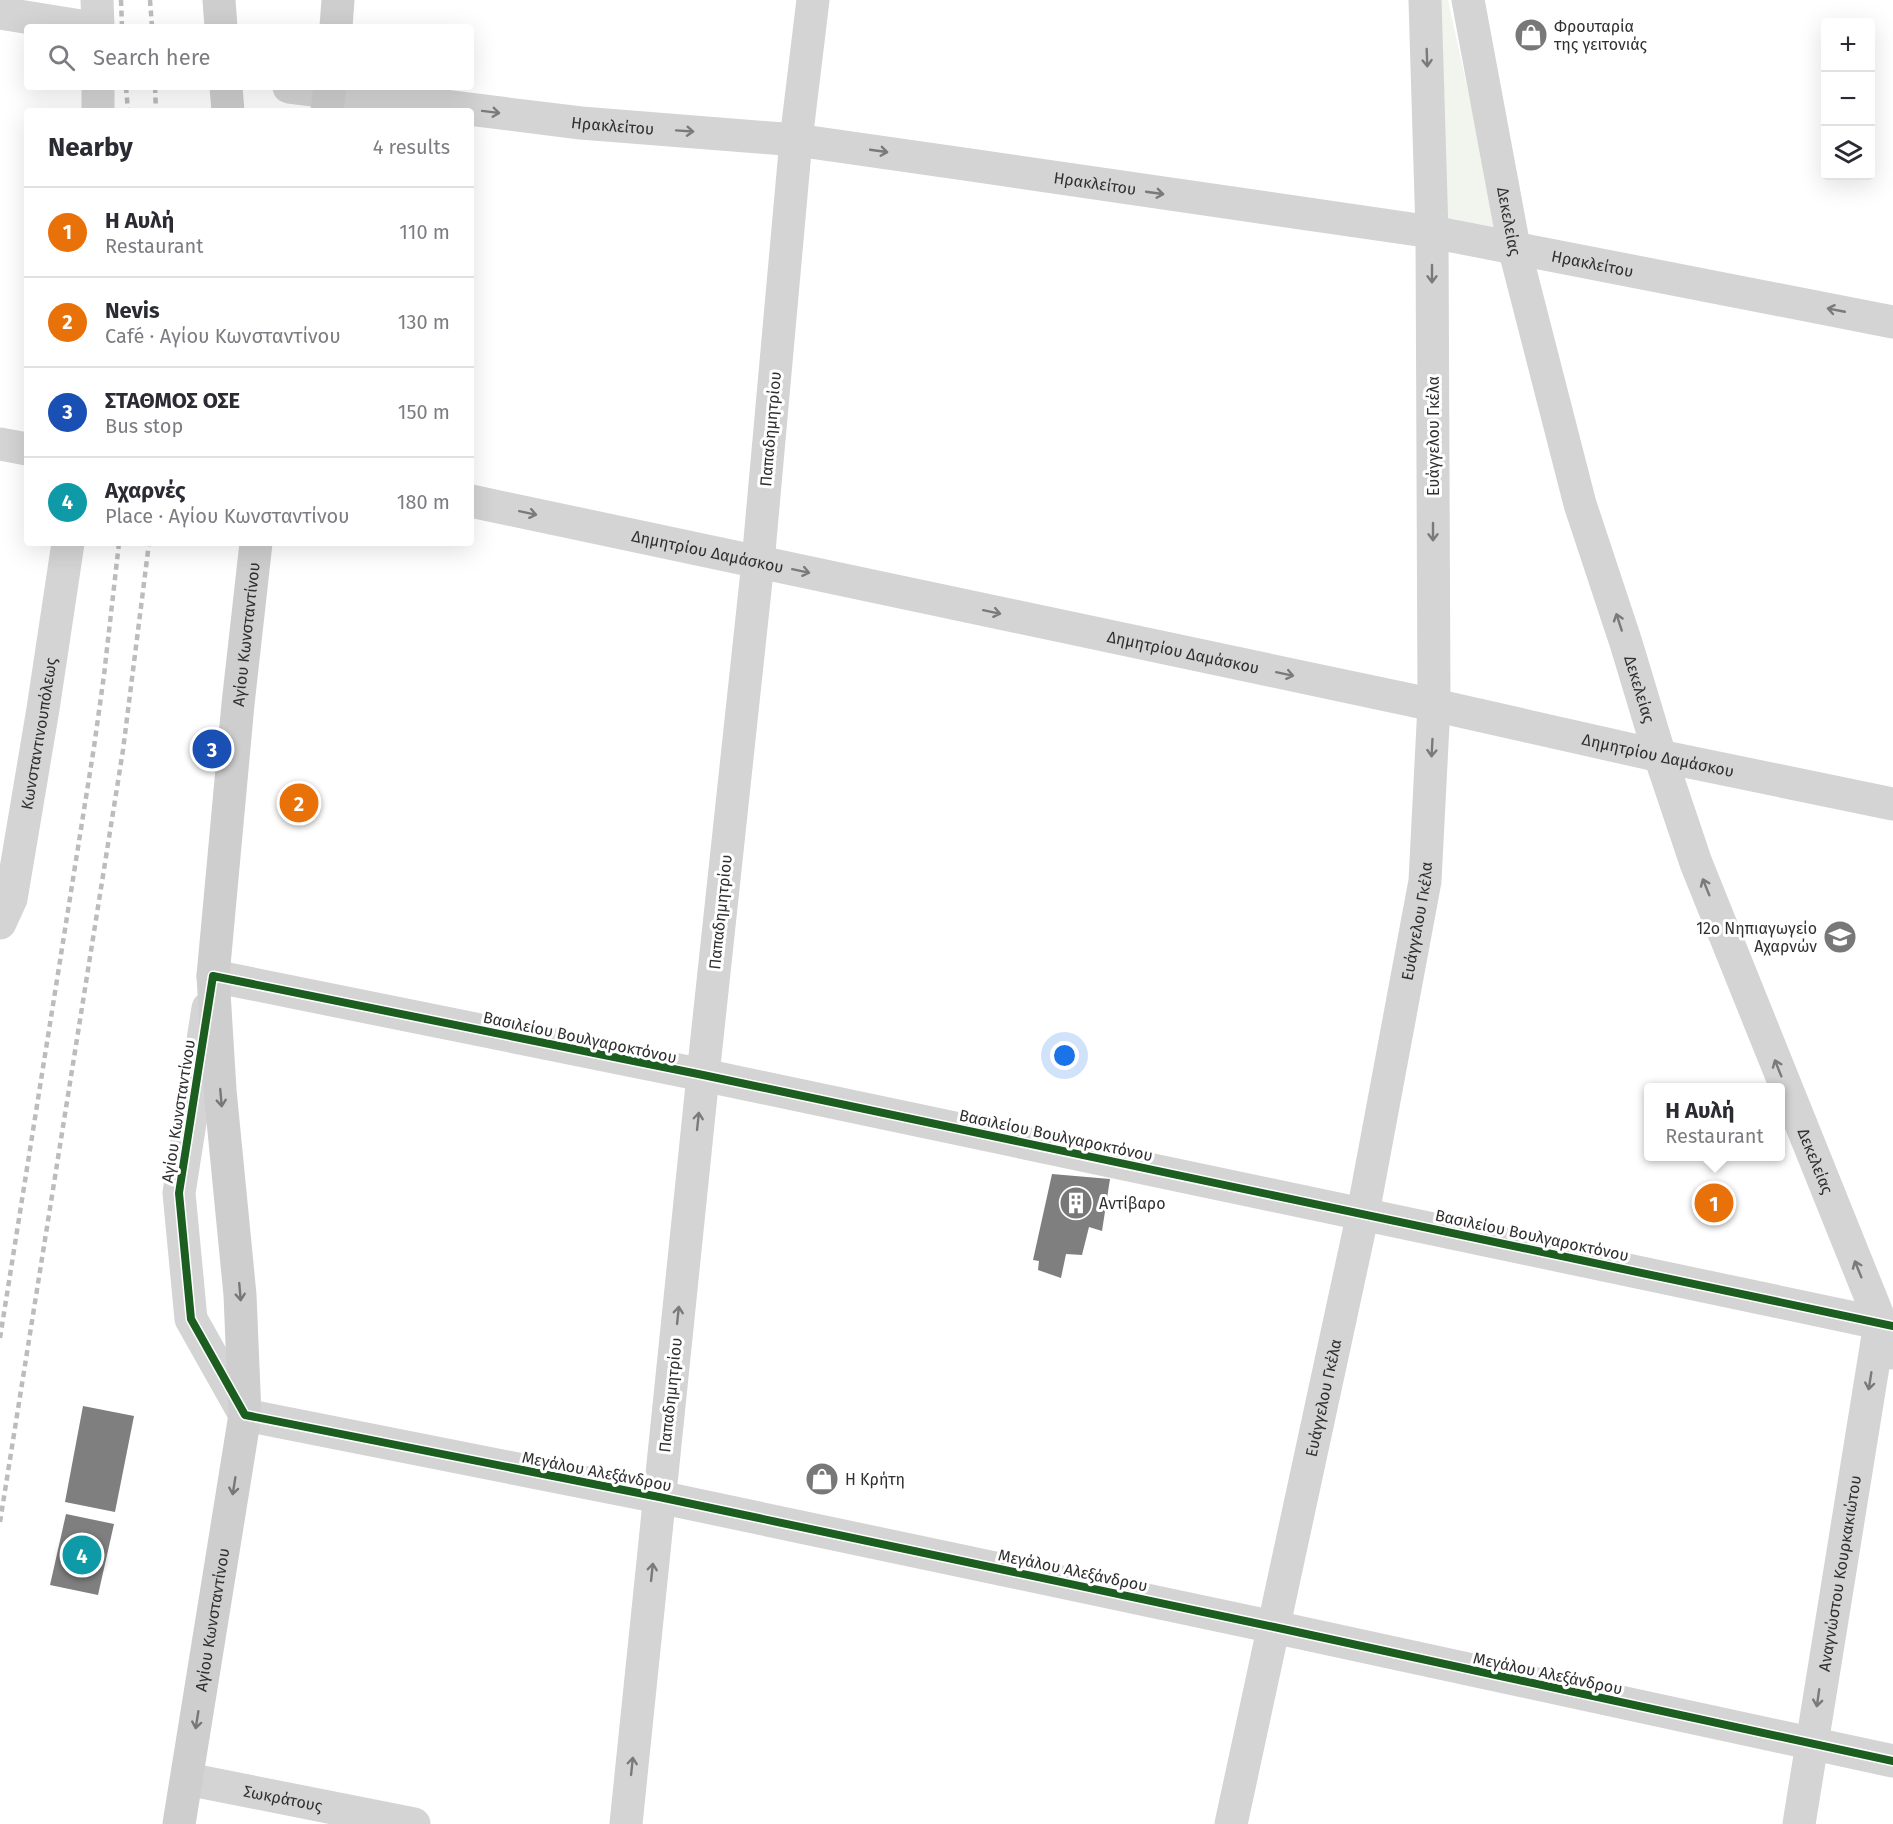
<!DOCTYPE html>
<html lang="en">
<head>
<meta charset="utf-8">
<style>
	:root { --surface:#fff; --page:#f2f2f3; --text:#2b2b33; --muted:#7c7c81; --line:#e1e1e2; --accent:#787878 }
	body { margin:0; font-family:"Fira Sans",sans-serif; background:var(--page); color:var(--text) }
	.controls { position:absolute; right:18px; top:18px; display:grid; overflow:hidden; border-radius:6px; box-shadow:0 6px 24px #0002 }
	.controls button { width:54px; height:54px; display:grid; place-items:center; padding:0; border:0; border-bottom:2px solid var(--line); background:var(--surface); color:var(--text); font:30px sans-serif }
	.you { position:absolute; left:1065px; top:1056px; width:21px; height:21px; margin:-15px; border:4px solid #fff; border-radius:50%; background:#1a73e8; box-shadow:0 0 0 9px #1a73e833 }
	.badge { display:grid; place-items:center; width:39px; height:39px; border-radius:50%; background:var(--accent); color:#fff; font-size:20px; font-weight:700 }
	.pin { position:absolute; translate:-50% -50%; border:3px solid #fff; box-shadow:0 2px 6px #0006 }
	.popup { position:absolute; left:1644px; top:1083px; width:141px; height:78px; box-sizing:border-box; display:grid; place-content:center; border-radius:6px; background:var(--surface); filter:drop-shadow(0 2px 4px #0005); font-size:20px; white-space:nowrap; color:var(--muted) }
	.popup b { font-size:22px; color:var(--text) }
	.popup::after { content:''; position:absolute; left:50%; top:100%; margin-left:-12px; border:12px solid transparent; border-top-color:var(--surface) }
	.list { margin:0; padding:0; list-style:none }
	h2 { display:flex; justify-content:space-between; align-items:center; height:78px; margin:0; padding:0 24px; font-size:26px }
	h2 small { font-size:20px; font-weight:400; color:var(--muted) }
	.list li { display:grid; grid-template-columns:39px 1fr auto; gap:18px; align-items:center; box-sizing:border-box; height:90px; padding:0 24px; border-top:2px solid var(--line) }
	.list b { display:block; font-size:22px; white-space:nowrap }
	.list p { margin:0; font-size:20px; white-space:nowrap; color:var(--muted) }
	.list em { font-size:20px; font-style:normal; color:var(--muted) }
	.icon { flex:none; width:33px; height:33px; fill:none; stroke:currentColor; stroke-width:2; stroke-linecap:round; stroke-linejoin:round }
	.map { position:relative; flex:none; width:1893px; height:1824px; overflow:hidden }
	.search { position:absolute; background:var(--surface); box-shadow:0 6px 24px #0002; left:24px; top:24px; width:450px; height:66px; display:flex; align-items:center; gap:15px; box-sizing:border-box; padding:0 21px; border-radius:6px; color:var(--muted); font-size:22px }
	.panel { position:absolute; background:var(--surface); box-shadow:0 6px 24px #0002; left:24px; top:108px; width:450px; height:438px; border-radius:6px }
	.map>svg:first-child { display:block }
	.green { fill:#f1f5ed }
	.building { fill:#7f7f7f }
	.lines { fill:none; stroke-linecap:round; stroke-linejoin:round }
	.minor { stroke:#d4d4d4; stroke-width:33 }
	.tertiary { stroke:#d4d4d4; stroke-width:33 }
	.secondary { stroke:#cecece; stroke-width:33 }
	.rail { stroke:#bcbcbc; stroke-width:4.5; stroke-dasharray:6 4.5; stroke-linecap:butt }
	.cycleway-casing { stroke:#fff; stroke-width:11 }
	.cycleway { stroke:#1b5e20; stroke-width:8 }
	.oneway { stroke:#7a7a7a }
	.oneway2 { stroke:#777 }
	.labels { text-anchor:middle; stroke-width:6; stroke-linejoin:round; paint-order:stroke }
	.poi-label { font-size:16px; fill:#303030; stroke:#fff; text-anchor:start }
	.street-label { font-size:16px; fill:#303030; stroke:#fff }
</style>
</head>
<body>
<div class="map">
<svg width="1893" height="1824" viewBox="0 0 1893 1824">
	<rect width="100%" height="100%" fill="#fff"/>
	<path class="green" d="M1439,0H1448L1500,238L1447,228Z"/>
	<g class="building">
		<path d="M1052,1174L1110,1179L1102,1231L1089,1227L1082,1255L1066,1254L1061,1278L1038,1270L1039,1261L1033,1260Z"/>
		<path d="M83,1406L134,1416L115,1512L65,1502Z"/>
		<path d="M66,1514L114,1524L98,1595L50,1585Z"/>
	</g>
	<g class="lines">
		<g class="minor">
			<path d="M97,0L98,27"/>
			<path d="M813,0L796,140L758,562L703,1075L1893,1326"/>
			<path d="M0,13L87,27"/>
			<path id="s1" d="M289,87L581,123L796,140L964,164L1432,232L1893,322"/>
			<path d="M98,111V87"/>
			<path d="M0,444L27,449"/>
			<path id="s2" d="M471,501L1434,705L1660,756L1893,804"/>
			<path id="s3" d="M0,923L11,899L43,709L68,543"/>
			<path d="M208,1008L179,1193L191,1319L245,1415L659,1497L1274,1627L1893,1761"/>
			<path id="s4" d="M187,1779L414,1824"/>
			<path id="s5" d="M1231,1824L1363,1213L1425,881L1434,705L1432,232L1425,0"/>
			<path id="s6" d="M1799,1824L1880,1323"/>
		</g>
		<g class="tertiary">
			<path id="s7" d="M1468,0L1514,247L1580,504L1626,643L1660,756L1696,863L1893,1353"/>
			<path d="M213,976L703,1075L626,1824"/>
		</g>
		<g class="secondary">
			<path d="M219,0L221,27"/>
			<path d="M336,27L338,0"/>
			<path d="M226,87L228,111"/>
			<path d="M327,111L330,87"/>
			<path id="s8" d="M179,1824L245,1415L240,1295L220,1090L213,976L238,704L256,543"/>
		</g>
		<g class="rail">
			<path d="M121,0L122,27"/>
			<path d="M150,0L152,27"/>
			<path d="M126,87L128,111"/>
			<path d="M155,87L156,111"/>
			<path d="M0,1338L94,747L104,675L119,543"/>
			<path d="M0,1522L123,750L149,543"/>
		</g>
		<g class="cycleway-casing">
			<path id="cycleway" d="M1893,1326L703,1075L213,976L179,1193L191,1319L245,1415L659,1497L1274,1627L1893,1761"/>
		</g>
		<use href="#cycleway" class="cycleway"/>
	</g>
	<defs><path id="oneway-shaft" d="M-6 0H5M1.5-3L5.5 0L1.5 3" fill="none" stroke-width="1.6" stroke-linecap="round" stroke-linejoin="round" transform="scale(1.5)"/></defs>
	<g class="oneway">
		<use href="#oneway-shaft" transform="translate(1427 58) rotate(88)"/>
		<use href="#oneway-shaft" transform="translate(491 112) rotate(7)"/>
		<use href="#oneway-shaft" transform="translate(685 131) rotate(4)"/>
		<use href="#oneway-shaft" transform="translate(879 151) rotate(8)"/>
		<use href="#oneway-shaft" transform="translate(1155 193) rotate(8)"/>
		<use href="#oneway-shaft" transform="translate(1432 274) rotate(90)"/>
		<use href="#oneway-shaft" transform="translate(1836 310) rotate(-169)"/>
		<use href="#oneway-shaft" transform="translate(528 513) rotate(12)"/>
		<use href="#oneway-shaft" transform="translate(1433 532) rotate(90)"/>
		<use href="#oneway-shaft" transform="translate(801 571) rotate(12)"/>
		<use href="#oneway-shaft" transform="translate(992 612) rotate(12)"/>
		<use href="#oneway-shaft" transform="translate(1619 622) rotate(-108)"/>
		<use href="#oneway-shaft" transform="translate(1285 674) rotate(12)"/>
		<use href="#oneway-shaft" transform="translate(1432 748) rotate(93)"/>
		<use href="#oneway-shaft" transform="translate(1706 887) rotate(-112)"/>
		<use href="#oneway-shaft" transform="translate(1778 1068) rotate(-112)"/>
		<use href="#oneway-shaft" transform="translate(698 1121) rotate(-84)"/>
		<use href="#oneway-shaft" transform="translate(1858 1269) rotate(-112)"/>
		<use href="#oneway-shaft" transform="translate(678 1315) rotate(-84)"/>
		<use href="#oneway-shaft" transform="translate(1870 1381) rotate(99)"/>
		<use href="#oneway-shaft" transform="translate(652 1572) rotate(-84)"/>
		<use href="#oneway-shaft" transform="translate(1818 1698) rotate(98)"/>
		<use href="#oneway-shaft" transform="translate(632 1766) rotate(-84)"/>
	</g>
	<g class="oneway2">
		<use href="#oneway-shaft" transform="translate(221 1098) rotate(85)"/>
		<use href="#oneway-shaft" transform="translate(240 1292) rotate(85)"/>
		<use href="#oneway-shaft" transform="translate(234 1486) rotate(99)"/>
		<use href="#oneway-shaft" transform="translate(197 1720) rotate(99)"/>
	</g>
	<defs>
		<g id="shop-disc" transform="scale(1.725)"><circle r="9.5" fill="#787878" stroke="#fff"/><path d="M-5-2.5h2.3a2.7 3.5 0 0 1 5.4 0H5L5.5 6h-11ZM-1.5-2.5h3a1.5 2.3 0 0 0-3 0Z" fill="#fff"/></g>
		<g id="school-disc" transform="scale(1.725)"><circle r="9.5" fill="#787878" stroke="#fff"/><path d="M0-5L7-2L0 1L-7-2ZM-4 1L0 2.5L4 1V4Q0 6-4 4Z" fill="#fff"/></g>
		<g id="building-disc" transform="scale(1.725)"><circle r="9.5" fill="#787878" stroke="#fff"/><path d="M-4-6H4V6H1V3H-1V6H-4ZM-2.5-4.3h1.7v1.8h-1.7ZM.8-4.3h1.7v1.8H.8ZM-2.5-1h1.7V.8h-1.7ZM.8-1h1.7V.8H.8Z" fill="#fff"/></g>
	</defs>
	<g fill-rule="evenodd">
		<use href="#shop-disc" x="1531" y="35"/>
		<use href="#school-disc" x="1840" y="937"/>
		<use href="#building-disc" x="1076" y="1203"/>
		<use href="#shop-disc" x="822" y="1479"/>
	</g>
	<g class="labels">
		<g class="poi-label">
			<text x="1554" y="32">Φρουταρία<tspan x="1554" dy="18">της γειτονιάς</tspan></text>
			<text x="1817" y="934" text-anchor="end">12ο Νηπιαγωγείο<tspan x="1817" dy="18">Αχαρνών</tspan></text>
			<text x="1099" y="1209">Αντίβαρο</text>
			<text x="845" y="1485">Η Κρήτη</text>
		</g>
		<g class="street-label">
			<text dy="6" stroke="none"><textPath href="#s1" startOffset="326">Ηρακλείτου</textPath></text>
			<text dy="6" stroke="none"><textPath href="#s1" startOffset="812">Ηρακλείτου</textPath></text>
			<text dy="6" stroke="none"><textPath href="#s7" startOffset="225">Δεκελείας</textPath></text>
			<text dy="6" stroke="none"><textPath href="#s1" startOffset="1316">Ηρακλείτου</textPath></text>
			<text transform="translate(770 429) rotate(-85)" y="6">Παπαδημητρίου</text>
			<text transform="translate(1433 436) rotate(-90)" y="6">Ευάγγελου Γκέλα</text>
			<text dy="6" stroke="none"><textPath href="#s2" startOffset="242">Δημητρίου Δαμάσκου</textPath></text>
			<text dy="6" stroke="none"><textPath href="#s8" startOffset="1198">Αγίου Κωνσταντίνου</textPath></text>
			<text dy="6" stroke="none"><textPath href="#s2" startOffset="728">Δημητρίου Δαμάσκου</textPath></text>
			<text dy="6" stroke="none"><textPath href="#s7" startOffset="711">Δεκελείας</textPath></text>
			<text dy="6" stroke="none"><textPath href="#s3" startOffset="194">Κωνσταντινουπόλεως</textPath></text>
			<text dy="6" stroke="none"><textPath href="#s2" startOffset="1214">Δημητρίου Δαμάσκου</textPath></text>
			<text transform="translate(720 912) rotate(-84)" y="6">Παπαδημητρίου</text>
			<text dy="6" stroke="none"><textPath href="#s5" startOffset="922">Ευάγγελου Γκέλα</textPath></text>
			<text transform="translate(580 1037) rotate(12)" y="6">Βασιλείου Βουλγαροκτόνου</text>
			<text transform="translate(178 1111) rotate(-81)" y="6">Αγίου Κωνσταντίνου</text>
			<text transform="translate(1056 1135) rotate(12)" y="6">Βασιλείου Βουλγαροκτόνου</text>
			<text dy="6" stroke="none"><textPath href="#s7" startOffset="1215">Δεκελείας</textPath></text>
			<text transform="translate(1532 1235) rotate(12)" y="6">Βασιλείου Βουλγαροκτόνου</text>
			<text transform="translate(670 1395) rotate(-84)" y="6">Παπαδημητρίου</text>
			<text dy="6" stroke="none"><textPath href="#s5" startOffset="436">Ευάγγελου Γκέλα</textPath></text>
			<text transform="translate(597 1471) rotate(11)" y="6">Μεγάλου Αλεξάνδρου</text>
			<text transform="translate(1073 1570) rotate(12)" y="6">Μεγάλου Αλεξάνδρου</text>
			<text dy="6" stroke="none"><textPath href="#s6" startOffset="254">Αναγνώστου Κουρκακιώτου</textPath></text>
			<text dy="6" stroke="none"><textPath href="#s8" startOffset="207">Αγίου Κωνσταντίνου</textPath></text>
			<text transform="translate(1548 1673) rotate(12)" y="6">Μεγάλου Αλεξάνδρου</text>
			<text dy="6" stroke="none"><textPath href="#s4" startOffset="98">Σωκράτους</textPath></text>
		</g>
	</g>
</svg>
<div class="controls">
<button>+</button>
<button>−</button>
<button><svg class="icon" aria-label="layers" viewBox="0 0 24 24"><path d="M12 4l9 5-9 5-9-5zM3 14l9 5 9-5"/></svg></button>
</div>
<div class="you"></div>
<div class="pin badge" style="left:1714px;top:1203px;background:#e8710a">1</div>
<div class="popup"><b>Η Αυλή</b>Restaurant</div>
<div class="pin badge" style="left:299px;top:803px;background:#e8710a">2</div>
<div class="pin badge" style="left:212px;top:749px;background:#1a4fb4">3</div>
<div class="pin badge" style="left:82px;top:1555px;background:#0f9aa8">4</div>
<div class="search"><svg class="icon" aria-label="search" viewBox="0 0 24 24"><circle cx="10" cy="10" r="6"/><path d="M15 15l6 6"/></svg>Search here</div>
<section class="panel">
<h2>Nearby<small>4 results</small></h2>
<ul class="list">
<li><span class="badge" style="background:#e8710a">1</span><div><b>Η Αυλή</b><p>Restaurant</p></div><em>110 m</em></li>
<li><span class="badge" style="background:#e8710a">2</span><div><b>Nevis</b><p>Café · Αγίου Κωνσταντίνου</p></div><em>130 m</em></li>
<li><span class="badge" style="background:#1a4fb4">3</span><div><b>ΣΤΑΘΜΟΣ ΟΣΕ</b><p>Bus stop</p></div><em>150 m</em></li>
<li><span class="badge" style="background:#0f9aa8">4</span><div><b>Αχαρνές</b><p>Place · Αγίου Κωνσταντίνου</p></div><em>180 m</em></li>
</ul>
</section>
</div>
</body>
</html>
